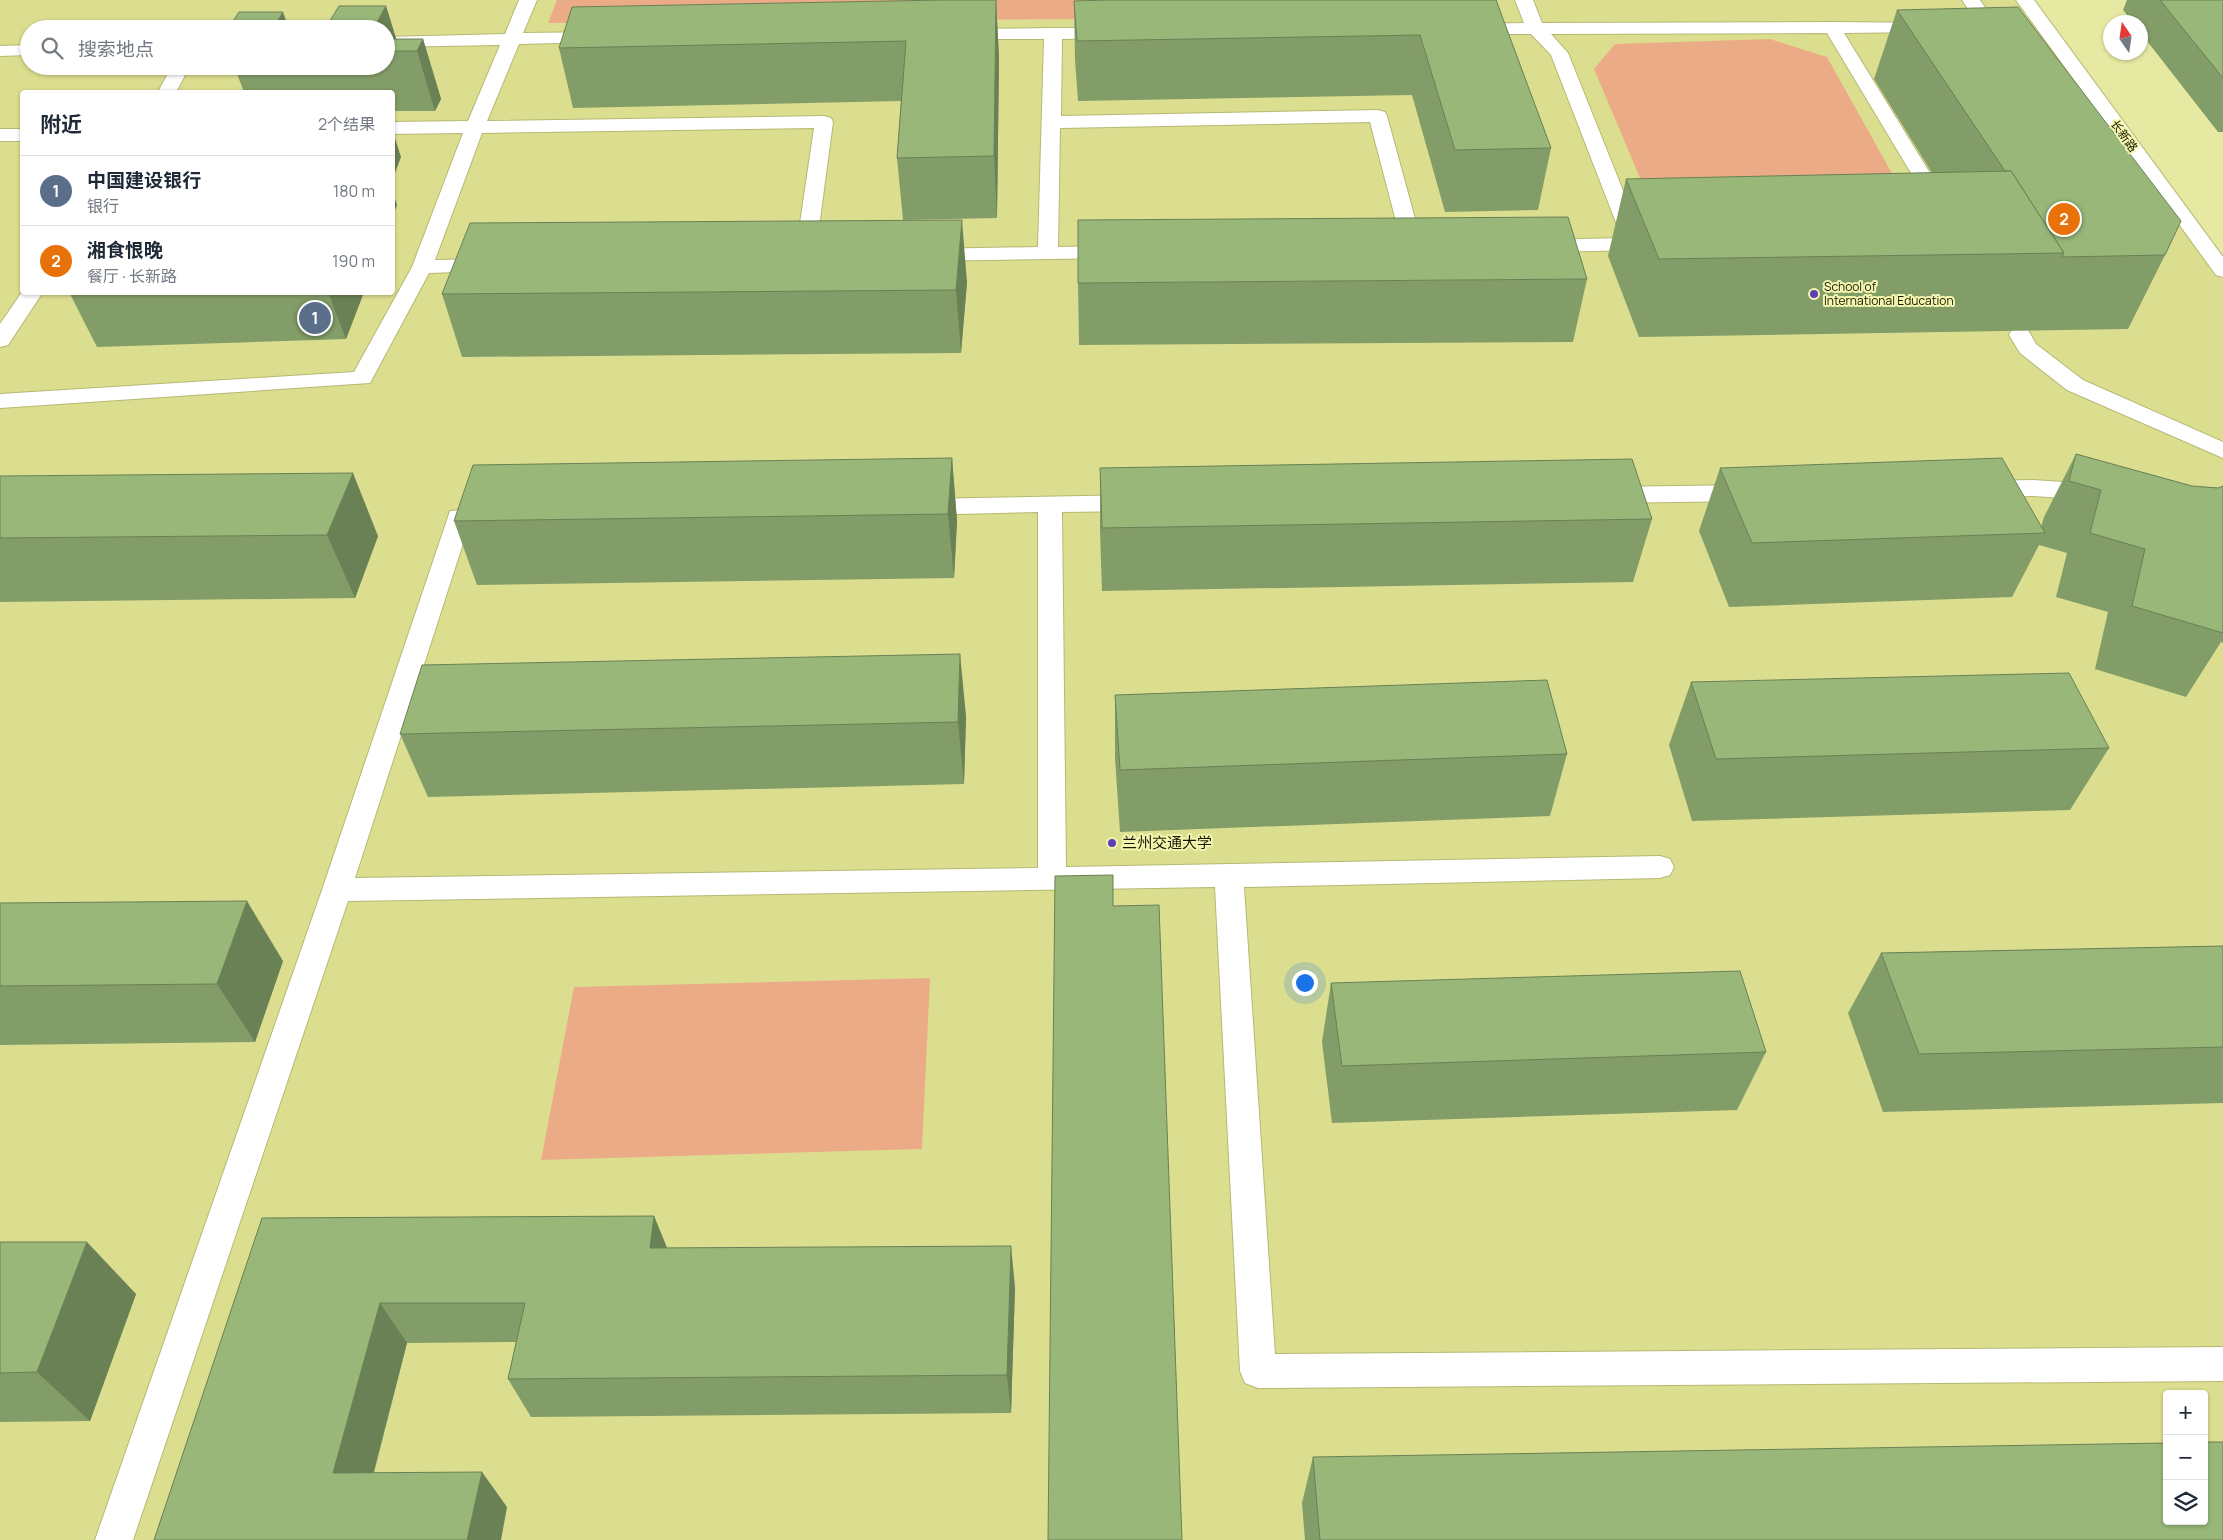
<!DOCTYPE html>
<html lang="zh">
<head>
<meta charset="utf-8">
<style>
	:root { --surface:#fff; --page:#f6f6f7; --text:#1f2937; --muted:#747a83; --line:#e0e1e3; --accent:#5e3eb7 }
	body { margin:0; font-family:Manrope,"Noto Sans SC",sans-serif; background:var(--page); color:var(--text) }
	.controls { position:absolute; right:15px; bottom:15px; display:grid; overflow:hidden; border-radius:5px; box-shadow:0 1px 4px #0004 }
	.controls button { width:45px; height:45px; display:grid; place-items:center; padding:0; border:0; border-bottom:1px solid var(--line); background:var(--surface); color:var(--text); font:25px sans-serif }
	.compass { position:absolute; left:2103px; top:15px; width:45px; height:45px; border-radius:50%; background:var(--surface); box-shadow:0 1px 4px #0004; rotate:347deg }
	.you { position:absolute; left:1304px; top:982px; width:18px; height:18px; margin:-12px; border:4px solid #fff; border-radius:50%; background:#1a73e8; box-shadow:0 0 0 8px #1a73e833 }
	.badge { display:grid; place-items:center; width:32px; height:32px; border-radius:50%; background:var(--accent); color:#fff; font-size:16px; font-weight:700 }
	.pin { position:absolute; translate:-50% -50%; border:2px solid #fff; box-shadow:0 1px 5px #0006 }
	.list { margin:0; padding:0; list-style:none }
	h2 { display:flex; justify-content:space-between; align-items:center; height:65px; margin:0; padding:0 20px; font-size:21px }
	h2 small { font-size:16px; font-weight:400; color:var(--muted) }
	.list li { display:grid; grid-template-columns:32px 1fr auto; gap:15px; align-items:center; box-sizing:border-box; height:70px; padding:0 20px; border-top:1px solid var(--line) }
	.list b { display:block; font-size:19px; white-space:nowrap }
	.list p { margin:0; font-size:16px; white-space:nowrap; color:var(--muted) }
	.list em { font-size:16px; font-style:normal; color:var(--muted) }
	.icon { flex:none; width:28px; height:28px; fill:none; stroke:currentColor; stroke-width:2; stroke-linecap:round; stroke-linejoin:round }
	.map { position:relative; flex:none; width:2223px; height:1540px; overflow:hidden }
	.search { position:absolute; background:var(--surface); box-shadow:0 1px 4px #0004; left:20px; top:20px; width:375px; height:55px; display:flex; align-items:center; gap:12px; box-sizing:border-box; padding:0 18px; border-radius:28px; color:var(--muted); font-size:19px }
	.panel { position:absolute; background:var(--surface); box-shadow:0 1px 4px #0004; left:20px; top:90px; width:375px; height:205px; border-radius:5px }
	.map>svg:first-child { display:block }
	.built { fill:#dcde8f; fill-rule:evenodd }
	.green { fill:#ecab87 }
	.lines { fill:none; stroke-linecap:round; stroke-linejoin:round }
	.lane-casing { stroke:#b6b873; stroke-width:2 }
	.street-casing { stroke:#b6b873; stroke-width:2 }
	.lane { fill:#fff; fill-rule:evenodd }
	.street { fill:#fff; fill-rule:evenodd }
	.wall { fill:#839d68 }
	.shaded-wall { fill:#6a8055 }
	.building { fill:#98b779; stroke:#6a8055 }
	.poi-dot { fill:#5e3eb7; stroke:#f3f6af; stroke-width:2 }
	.labels { text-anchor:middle; stroke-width:4; stroke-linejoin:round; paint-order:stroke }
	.far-street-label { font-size:12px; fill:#171700; stroke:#f3f6af }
	.far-poi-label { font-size:12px; fill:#171700; stroke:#f3f6af; text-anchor:start }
	.poi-label { font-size:15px; fill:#171700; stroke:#f3f6af; text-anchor:start }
</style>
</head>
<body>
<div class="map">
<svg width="2223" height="1540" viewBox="0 0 2223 1540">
	<rect width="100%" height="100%" fill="#e6e9a2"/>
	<path class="built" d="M0,0H2020L2223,275V1540H0ZM29,29H386V66H29ZM22,92H392V292H22ZM2167,1394H2204V1521H2167Z"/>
	<g class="green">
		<path d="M557,0H1452L1456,16L548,23Z"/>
		<path d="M1770,39L1827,57L1923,229L1662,230L1594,69L1615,44Z"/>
		<path d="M930,978L922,1149L541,1160L574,987Z"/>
	</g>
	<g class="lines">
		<g class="lane-casing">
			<g id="lane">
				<path d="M519,0H537L523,33L600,32L606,33L609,37L606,41L600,42L519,44L487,121L824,116L831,118L833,122L815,257L812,261L805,263L798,261L795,257L814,128L482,133L435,260L489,259L496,261L499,265L496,269L489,271L429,273L370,383L0,408V394L354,372L412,267L463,133L392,134V122L468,121L500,45L386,47V37L505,34Z"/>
				<path d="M1515,0H1533L1542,23L1832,22L1936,23L1939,27L1936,31L1930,32L1844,33L1949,204L1946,208L1939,210L1932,208L1827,33L1551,34L1568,53L1642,238L1654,240L1657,244L1654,248L1647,250L1540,252L1533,250L1530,246L1533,242L1540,240L1622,238L1551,55L1531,34H1470L1464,33L1461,29L1464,25L1470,24L1524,23Z"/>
				<path d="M1962,0H1980L1998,27L1995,31L1989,32L1969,31L1966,27L1969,23L1977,22Z"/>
				<path d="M1053,28H1112L1118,29L1121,33L1118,37L1112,38L1062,39L1061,116L1378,110L1385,112L1387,116L1423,248L1420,252L1413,254L1406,252L1403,248L1370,122L1060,128L1058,247L1114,246L1121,248L1124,252L1121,256L1114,258L927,261L920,259L917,255L920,251L927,249L1038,247L1044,39H960L954,38L951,34L954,30L960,29Z"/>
				<path d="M29,45V55L0,56V46Z"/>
				<path d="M172,66H190L176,92H158Z"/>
				<rect x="0" y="129" width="22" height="12"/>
				<path d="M22,292H43L8,345L0,347V324Z"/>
				<path d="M2020,328L2028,330L2036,344L2083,380L2223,442V458L2067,390L2020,353L2009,335L2012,330Z"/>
				<path d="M2033,480L2095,484L2103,486L2107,492L2103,498L2095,500L2033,496L1981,497L1973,494L1969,489L1973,484L1981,481Z"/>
				<path d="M1748,485L1756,487L1760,493L1756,499L1748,501L1606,503L1598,501L1594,495L1598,489L1606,487Z"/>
				<path d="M1138,495L1146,497L1150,503L1146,509L1138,511L1062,512L1066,867L1660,856L1670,859L1674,867L1670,875L1660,878L1244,887L1275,1354L2223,1347V1381L1258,1388L1245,1383L1240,1371L1215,887L348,901L133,1540H95L322,890L450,511L485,508L494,510L497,516L494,522L469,525L355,878L1038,868V512L918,515L909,513L906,507L909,501L918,499Z"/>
			</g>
		</g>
		<g class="street-casing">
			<path id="street" d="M2016,0H2034L2223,257V277L2216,275Z"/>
		</g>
		<use href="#lane" class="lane"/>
		<use href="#street" class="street"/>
	</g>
	<g class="wall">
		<path d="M996,0L999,58L997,218L903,220L897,158L901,101L573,108L559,48Z"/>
		<path d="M1496,0L1551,148L1538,210L1445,212L1412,95L1078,101L1075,60L1074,1Z"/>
		<path d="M2127,0H2223V132H2218L2140,32V22H2133L2123,10Z"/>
		<path d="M386,6L396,39H423L441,99L435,111H392V92H244L234,66H386Z"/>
		<path d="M1897,10L2165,255L2128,329L1639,337L1608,256L1626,179L1932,173L1874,79Z"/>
		<path d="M1587,279L1573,342L1079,345L1078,283Z"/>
		<path d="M967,282L961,353L462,357L442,294Z"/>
		<path d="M69,292H364L346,339L97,347Z"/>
		<path d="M2076,454L2192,486L2218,488L2223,486V643L2221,642L2186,697L2095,669L2108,612L2056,597L2067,553L2039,545L2012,597L1729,607L1699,531L1720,468L2041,527L2044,517Z"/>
		<path d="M952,458L957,521L954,578L477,585L454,521Z"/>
		<path d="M1100,468L1652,519L1633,582L1102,591L1100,531Z"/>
		<path d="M0,476L378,536L355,598L0,602Z"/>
		<path d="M1691,682L2109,748L2070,810L1692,821L1669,745Z"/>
		<path d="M1115,695L1567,754L1550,816L1120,832L1115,758Z"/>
		<path d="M966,716L964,784L428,797L400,734Z"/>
		<path d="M0,903L283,961L255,1042L0,1045Z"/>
		<path d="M2223,946V1103L1883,1112L1848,1013L1881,953Z"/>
		<path d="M1331,983L1766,1052L1737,1110L1332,1123L1322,1042Z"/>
		<path d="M654,1216L667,1248L1015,1287L1011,1413L531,1417L508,1379L516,1342L407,1343L374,1473L507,1507L154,1540L262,1218Z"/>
		<path d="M0,1242L136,1294L90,1421L0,1422Z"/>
		<path d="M1313,1457L2223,1540H1305L1302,1503Z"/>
	</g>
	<g class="shaded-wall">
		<path d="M996,0L999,58L997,218L994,156Z"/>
		<path d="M386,6L400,51H386V29H373Z"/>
		<path d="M283,12L289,29H273Z"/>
		<path d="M423,39L441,99L435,111L417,51Z"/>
		<path d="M392,129L401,157L392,181Z"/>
		<path d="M392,190L397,205L392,218Z"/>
		<path d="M962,220L967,282L961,353L956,290Z"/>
		<path d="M328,292H364L346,339Z"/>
		<path d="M952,458L957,521L954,578L948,514Z"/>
		<path d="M353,473L378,536L355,598L327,535Z"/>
		<path d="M960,654L966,716L964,784L958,722Z"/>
		<path d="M247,901L283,961L255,1042L217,984Z"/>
		<path d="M654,1216L671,1258L650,1248Z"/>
		<path d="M87,1242L136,1294L90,1421L37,1372Z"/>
		<path d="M1011,1246L1015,1287L1011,1413L1007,1375Z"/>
		<path d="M380,1303L407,1343L364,1508L333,1473Z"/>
		<path d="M482,1472L507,1507L501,1540H467Z"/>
	</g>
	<g class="building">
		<path d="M943,0H996L994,156L897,158L906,41L559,48L572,7Z"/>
		<path d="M1108,0H1496L1551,148L1455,150L1420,35L1077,41L1074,1Z"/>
		<path d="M2160,0H2223V78Z"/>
		<path d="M339,6H386L373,29H325Z"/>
		<path d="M2018,7L2181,221L2165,255L2062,257L2064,253L2011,171H2005L1897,10Z"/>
		<path d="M239,12H283L273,29H228Z"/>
		<path d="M386,39H423L417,51H386Z"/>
		<path d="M2011,171L2064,253L1659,259L1626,179Z"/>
		<path d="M1568,217L1587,279L1078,283V220Z"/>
		<path d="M962,220L956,290L442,294L470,223Z"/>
		<path d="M2076,454L2192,486L2218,488L2223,486V633L2132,606L2145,549L2090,533L2101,490L2069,481Z"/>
		<path d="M952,458L948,514L454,521L473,465Z"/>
		<path d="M2002,458L2045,533L1752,543L1720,468Z"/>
		<path d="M1632,459L1652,519L1102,528L1100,468Z"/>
		<path d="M353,473L327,535L0,538V476Z"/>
		<path d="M960,654L958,722L400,734L422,665Z"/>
		<path d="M2069,673L2109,748L1716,759L1691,682Z"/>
		<path d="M1547,680L1567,754L1120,770L1115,695Z"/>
		<path d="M1113,875V906L1159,905L1182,1540H1048L1055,876Z"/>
		<path d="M247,901L217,984L0,986V903Z"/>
		<path d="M2223,946V1047L1919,1054L1881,953Z"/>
		<path d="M1740,971L1766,1052L1342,1066L1331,983Z"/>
		<path d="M654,1216L650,1248L1011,1246L1007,1375L508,1379L525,1303H380L333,1473L482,1472L467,1540H154L262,1218Z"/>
		<path d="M0,1242H87L37,1372L0,1373Z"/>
		<path d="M2204,1442H2223V1540H1320L1313,1457L2167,1443V1521H2204Z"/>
	</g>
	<g class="poi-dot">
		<circle cx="1814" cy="294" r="5"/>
		<circle cx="1112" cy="843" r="5"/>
	</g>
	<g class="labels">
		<g class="far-street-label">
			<text transform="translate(2124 136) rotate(54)" y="4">长新路</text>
		</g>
		<g class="far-poi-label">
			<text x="1824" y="291">School of<tspan x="1824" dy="14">International Education</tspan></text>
		</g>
		<g class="poi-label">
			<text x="1122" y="848">兰州交通大学</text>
		</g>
	</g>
</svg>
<div class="controls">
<button>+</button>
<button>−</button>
<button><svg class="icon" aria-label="layers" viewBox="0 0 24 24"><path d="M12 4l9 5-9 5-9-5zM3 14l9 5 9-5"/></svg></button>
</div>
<svg class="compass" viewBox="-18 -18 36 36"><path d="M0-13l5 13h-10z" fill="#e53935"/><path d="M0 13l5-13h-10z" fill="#747a83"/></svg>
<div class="you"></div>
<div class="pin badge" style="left:315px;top:318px;background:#5c6f8a">1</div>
<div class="pin badge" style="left:2064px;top:219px;background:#e8710a">2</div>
<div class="search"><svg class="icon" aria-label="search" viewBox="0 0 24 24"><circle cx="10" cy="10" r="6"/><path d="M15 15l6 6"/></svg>搜索地点</div>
<section class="panel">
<h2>附近<small>2个结果</small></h2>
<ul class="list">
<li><span class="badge" style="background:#5c6f8a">1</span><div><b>中国建设银行</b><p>银行</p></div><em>180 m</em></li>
<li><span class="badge" style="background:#e8710a">2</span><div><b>湘食恨晚</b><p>餐厅 · 长新路</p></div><em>190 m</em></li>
</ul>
</section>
</div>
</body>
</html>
